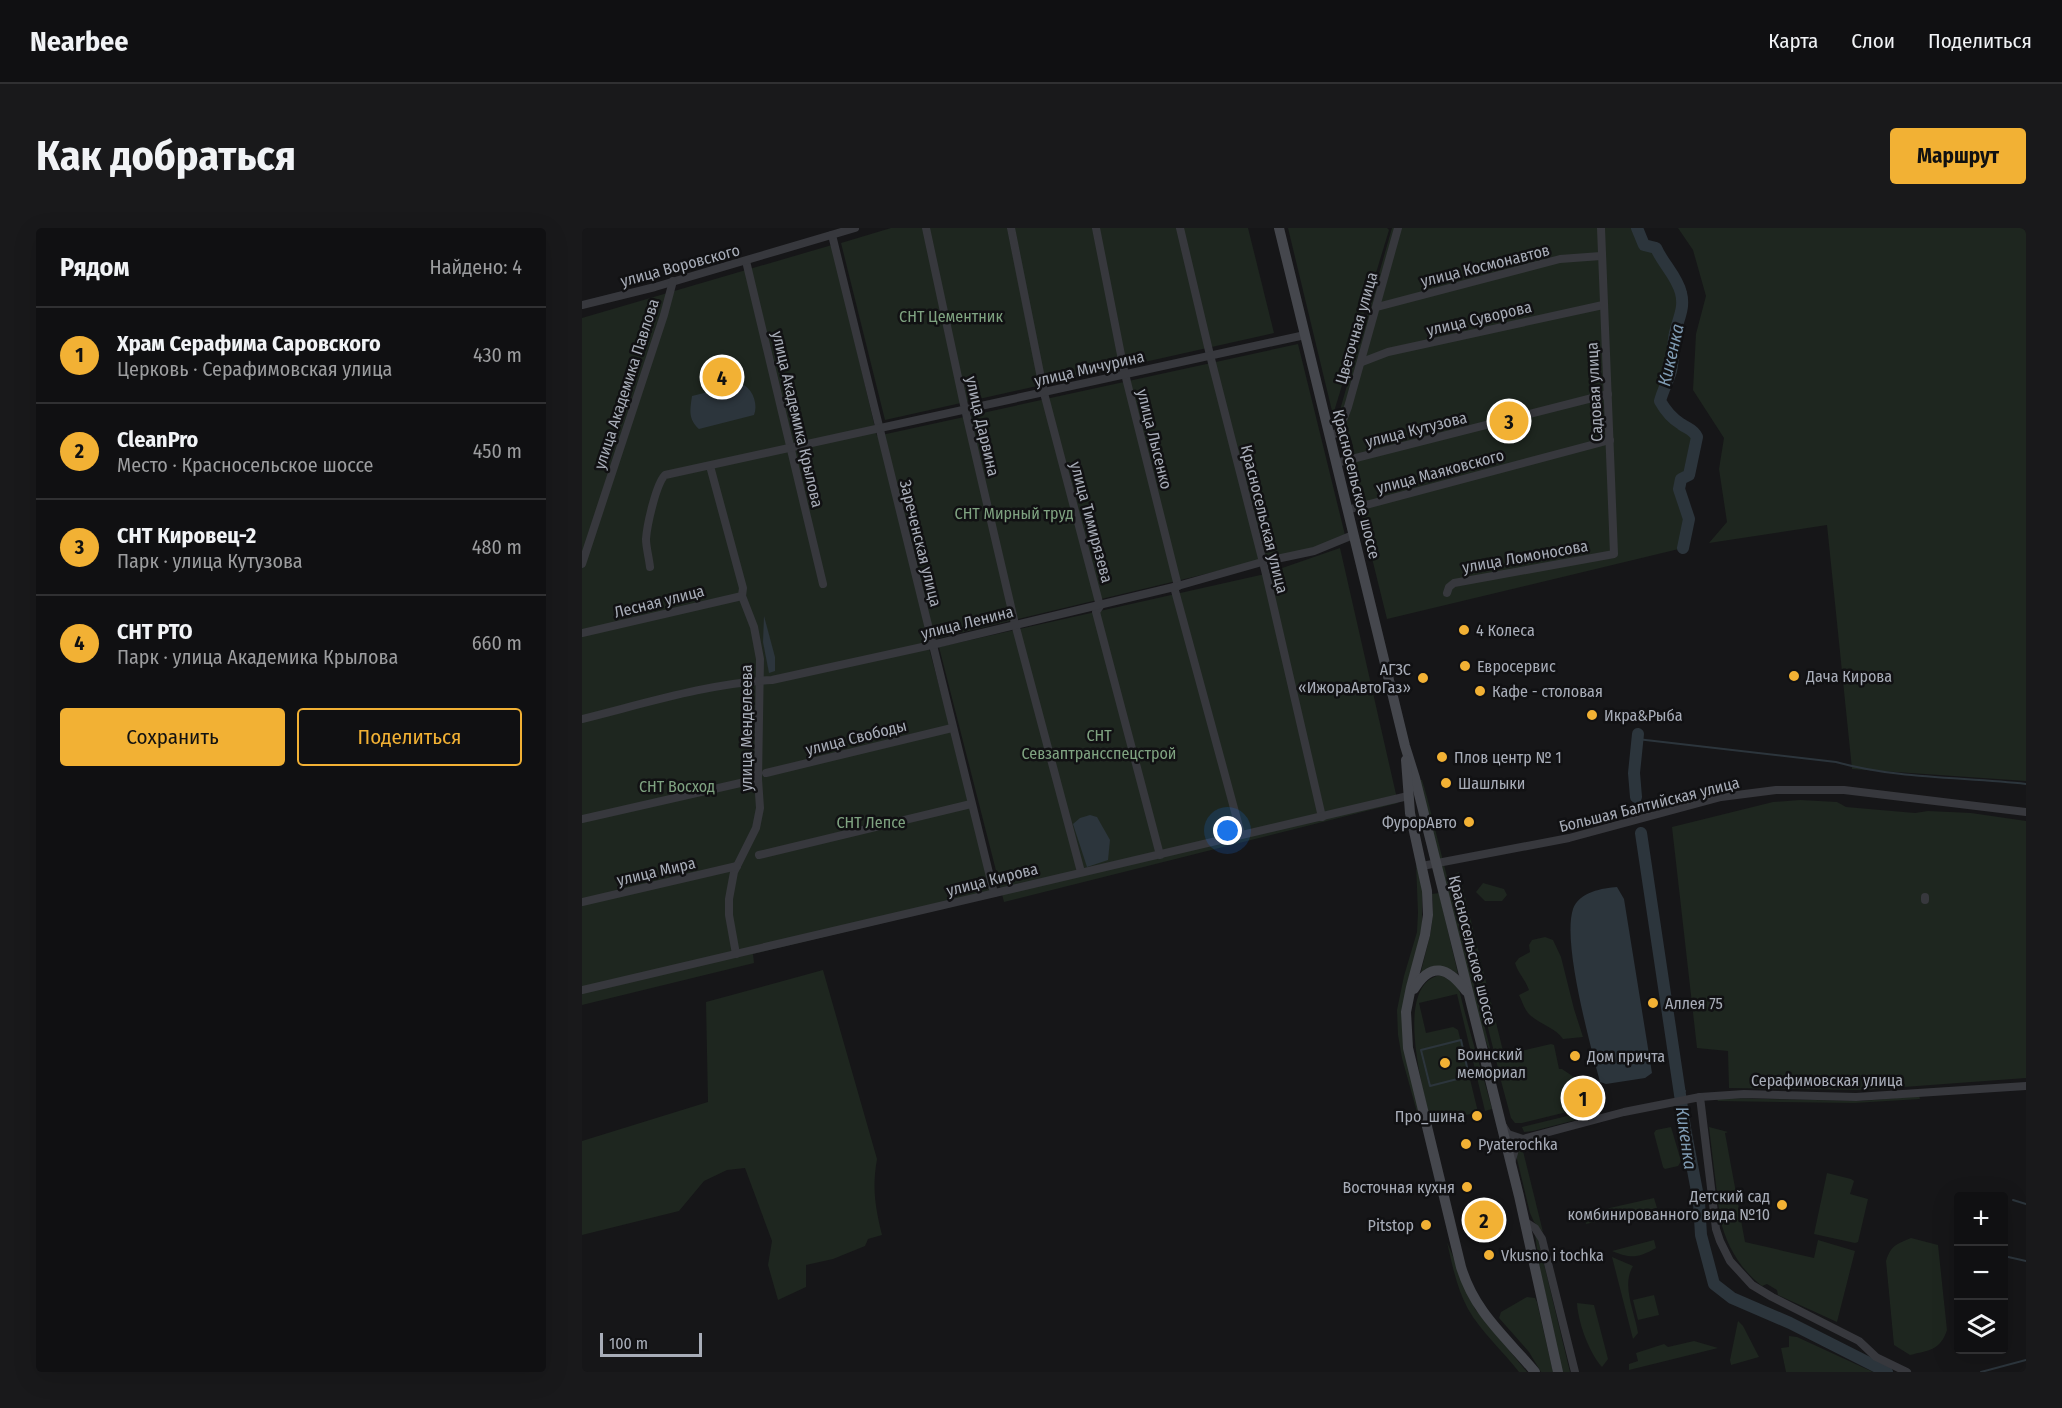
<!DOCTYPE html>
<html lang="ru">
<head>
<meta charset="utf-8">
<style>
	:root { --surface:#101012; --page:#19191b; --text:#f1f3f6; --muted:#9c9d9f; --line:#303032; --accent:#f2b134 }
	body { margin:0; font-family:"Fira Sans Condensed",sans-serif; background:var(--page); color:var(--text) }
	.controls { position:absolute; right:18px; bottom:18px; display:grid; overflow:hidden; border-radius:6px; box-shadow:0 6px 24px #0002 }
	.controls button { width:54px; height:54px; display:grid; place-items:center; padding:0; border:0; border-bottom:2px solid var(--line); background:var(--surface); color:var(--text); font:30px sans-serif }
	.scale { position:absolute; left:18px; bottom:15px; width:102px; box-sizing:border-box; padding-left:6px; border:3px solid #a8adb8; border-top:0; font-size:16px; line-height:21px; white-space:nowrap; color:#a8adb8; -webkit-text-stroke:4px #111113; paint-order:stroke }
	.you { position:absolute; left:646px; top:603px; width:21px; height:21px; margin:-15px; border:4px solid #fff; border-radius:50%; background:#1a73e8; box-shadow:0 0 0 9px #1a73e833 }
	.badge { display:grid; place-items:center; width:39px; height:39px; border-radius:50%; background:var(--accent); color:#111; font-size:20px; font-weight:700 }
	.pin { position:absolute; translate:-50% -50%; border:3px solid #fff; box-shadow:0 2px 6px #0006 }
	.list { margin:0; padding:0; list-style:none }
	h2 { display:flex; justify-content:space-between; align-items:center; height:78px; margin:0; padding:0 24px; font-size:26px }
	h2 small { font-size:20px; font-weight:400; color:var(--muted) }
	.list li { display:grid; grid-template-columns:39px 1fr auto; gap:18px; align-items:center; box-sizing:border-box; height:96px; padding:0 24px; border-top:2px solid var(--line) }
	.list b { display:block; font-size:22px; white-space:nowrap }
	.list p { margin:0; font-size:20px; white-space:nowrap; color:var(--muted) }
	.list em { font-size:20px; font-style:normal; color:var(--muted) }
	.actions { display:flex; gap:12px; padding:18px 24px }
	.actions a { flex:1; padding:14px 0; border:2px solid var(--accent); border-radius:6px; text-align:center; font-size:21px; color:var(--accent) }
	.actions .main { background:var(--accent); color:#111 }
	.icon { flex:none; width:33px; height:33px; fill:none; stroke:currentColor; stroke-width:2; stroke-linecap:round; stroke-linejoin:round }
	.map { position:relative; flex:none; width:1444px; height:1144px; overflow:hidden; border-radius:6px }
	header { display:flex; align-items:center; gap:36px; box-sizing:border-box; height:84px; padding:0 30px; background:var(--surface); border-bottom:2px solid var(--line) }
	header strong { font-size:28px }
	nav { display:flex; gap:33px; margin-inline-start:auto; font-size:21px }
	.intro { display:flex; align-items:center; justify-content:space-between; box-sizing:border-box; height:144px; padding:0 36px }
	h1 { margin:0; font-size:42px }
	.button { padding:15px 27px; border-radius:6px; background:var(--accent); color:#111; font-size:21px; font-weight:700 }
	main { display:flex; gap:36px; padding:0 36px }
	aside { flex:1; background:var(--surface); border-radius:6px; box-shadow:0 6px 24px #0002 }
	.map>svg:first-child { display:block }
	.green { fill:#1e261f }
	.water { fill:#2c353c }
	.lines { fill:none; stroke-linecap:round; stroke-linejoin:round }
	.stream { stroke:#2c353c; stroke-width:2 }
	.river { stroke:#2c353c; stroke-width:12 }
	.street { stroke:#37383d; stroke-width:8 }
	.secondary { stroke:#45474d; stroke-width:10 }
	.poi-dot { fill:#f2b134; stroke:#111113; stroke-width:2 }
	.labels { text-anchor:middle; stroke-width:5; stroke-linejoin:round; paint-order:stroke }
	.street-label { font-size:16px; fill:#a8adb8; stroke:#111113 }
	.park-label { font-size:16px; fill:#7fa381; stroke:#111113 }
	.poi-label { font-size:16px; fill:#a8adb8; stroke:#111113; text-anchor:start }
	.water-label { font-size:18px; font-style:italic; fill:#7f9bb3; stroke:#111113 }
</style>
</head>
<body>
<header>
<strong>Nearbee</strong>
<nav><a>Карта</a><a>Слои</a><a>Поделиться</a></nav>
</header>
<div class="intro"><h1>Как добраться</h1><a class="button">Маршрут</a></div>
<main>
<aside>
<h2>Рядом<small>Найдено: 4</small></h2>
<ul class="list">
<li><span class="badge">1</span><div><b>Храм Серафима Саровского</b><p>Церковь · Серафимовская улица</p></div><em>430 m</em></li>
<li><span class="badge">2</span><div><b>CleanPro</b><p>Место · Красносельское шоссе</p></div><em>450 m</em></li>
<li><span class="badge">3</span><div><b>СНТ Кировец-2</b><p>Парк · улица Кутузова</p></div><em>480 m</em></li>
<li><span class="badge">4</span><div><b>СНТ РТО</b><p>Парк · улица Академика Крылова</p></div><em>660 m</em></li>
</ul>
<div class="actions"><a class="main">Сохранить</a><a>Поделиться</a></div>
</aside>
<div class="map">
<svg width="1444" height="1144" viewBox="0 0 1444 1144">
	<rect width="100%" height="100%" fill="#161618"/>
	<g class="green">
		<path d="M309,0H666L692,105L303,192L259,15Z"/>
		<path d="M706,0H805L807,2L751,187Z"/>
		<path d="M810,0H1055L1062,17L1074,20L1099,63L1101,78L1093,106L1089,144L1082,158L1078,173L1087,186L1100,197L1111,202L1115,209L1112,246L1099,251L1097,261L1107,291L1101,320L805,391L769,245C777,224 769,206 756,189Z"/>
		<path d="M1096,0H1444V553L1270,541L1245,297L1127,315L1145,294L1137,241L1142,210L1111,162L1114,106L1124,68L1111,22Z"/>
		<path d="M250,17L295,208L716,116L763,307L731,320L345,413L389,576L410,669L171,726L172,735L0,777V90Z"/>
		<path d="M758,320L816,575L422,674L357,419L683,346Z"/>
		<path d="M837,552H840L845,569L911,832L899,801Z"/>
		<path d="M1218,572L1255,574L1264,579L1333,585L1346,583L1389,585L1444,593V850L1281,862L1147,860L1146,823L1115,820L1090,599L1191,574Z"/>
		<path d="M834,635L840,661V703L824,760L840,895H838L820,830L816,807L815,782L822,748L835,704L836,685Z"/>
		<path d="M877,644L922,827L969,816L972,817L977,841H980L1008,860L990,863L987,866V876L993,882L940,895H933L929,890L919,853L920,852L919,844H917L870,656L873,646Z"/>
		<path d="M901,655L922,661L925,667L920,673H903L894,664Z"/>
		<path d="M857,665L876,746L870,742L839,744C845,717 854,694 850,666Z"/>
		<path d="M963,709L971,712L979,729L992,781L1001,809L981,811C973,799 956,796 946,785C942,780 940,773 937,767L947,762C943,751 936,745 933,735L937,730L948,724L947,717L950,712Z"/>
		<path d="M241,742L295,931C290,960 293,978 300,1007L286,1011L283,1018L251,1031L224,1037V1059L196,1072L186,1037L190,1013L163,940L145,942L122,953L97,983L0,1007V913L126,874L124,774Z"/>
		<path d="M859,747L875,757L878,765C887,804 900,842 910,881L903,883L875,766L837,775L844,805L871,799L876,802L896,884L849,896C842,865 810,755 859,747Z"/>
		<path d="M1337,868L1338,871L1272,875L1136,873L1134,870L1280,873Z"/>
		<path d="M1014,881L1013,887L951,903L942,904L940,899Z"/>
		<path d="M1089,899L1099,933L1096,938L1083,941L1081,939L1072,905L1074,902Z"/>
		<path d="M1127,899L1146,904L1143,905L1163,1014L1232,1030L1236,1012L1273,1023L1255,1094L1196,1067L1195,1062L1185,1056L1180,1058C1158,1041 1144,1017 1138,990Z"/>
		<path d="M940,919L961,1004L952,994L948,985L934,927Z"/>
		<path d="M1245,945L1269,951L1272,953L1268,966L1286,971L1276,1014L1273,1015L1232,1006Z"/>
		<path d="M1072,970L1075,980L1004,996L1001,986Z"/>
		<path d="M953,1006L955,1007L988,1144H980L957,1036Z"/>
		<path d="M1329,1010L1356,1017L1365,1102C1358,1123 1347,1122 1328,1127L1312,1117L1304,1033C1309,1017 1315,1016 1329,1010Z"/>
		<path d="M1072,1012L1074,1020C1056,1030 1049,1031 1030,1023Z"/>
		<path d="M865,1014L893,1081L945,1144H937C921,1123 899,1104 886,1081C875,1061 870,1036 865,1014Z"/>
		<path d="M1030,1029L1051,1038C1039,1058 1053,1084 1056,1105L1051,1111Z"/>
		<path d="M1072,1067L1077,1087L1056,1092L1051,1072Z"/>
		<path d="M945,1069L953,1070L955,1074L971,1144H959L947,1124L917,1090L919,1084Z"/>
		<path d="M995,1075L1012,1077L1026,1131L1020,1139C1007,1125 996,1094 995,1075Z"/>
		<path d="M1156,1093L1161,1098L1177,1129L1149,1137L1148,1132Z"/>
		<path d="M1207,1108L1215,1109L1291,1144H1204L1199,1120L1207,1119Z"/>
		<path d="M1112,1113L1136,1120L1047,1142V1136L1056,1133L1054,1125L1082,1116L1086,1119Z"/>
	</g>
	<g class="water">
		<path d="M162,157C172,163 176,178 172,187L117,201C106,191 108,182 110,168L146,159Z"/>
		<path d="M182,388L193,429V443L187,445L181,414Z"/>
		<path d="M508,587L515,589L528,612L526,632L505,639L491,596L498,590Z"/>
		<path d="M1035,659L1042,671L1070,845L1063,850L1024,856L1018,854C1008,815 980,715 991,681C997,664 1021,660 1035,659Z"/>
	</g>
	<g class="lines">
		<g class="stream">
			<path d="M1055,511L1254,534C1315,551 1381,549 1444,556"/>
			<path d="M879,812L887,848L848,858L839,822Z"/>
			<path d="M1099,863H1103"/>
			<path d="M1431,972L1444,976"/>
			<path d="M1422,1028L1444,1033"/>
			<path d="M1399,1144L1444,1132"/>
		</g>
		<g class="river">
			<path d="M1055,0L1062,17L1074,20C1081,36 1095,48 1099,65C1103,80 1096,91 1093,105C1090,117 1092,131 1089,143C1086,153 1081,162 1078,173C1083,182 1091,191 1099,196C1106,201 1111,201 1115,209L1107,247L1099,251L1097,261L1107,291L1101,320"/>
			<path d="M1054,569L1052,545L1056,506"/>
			<path d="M1059,605L1103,900L1117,974L1119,1007L1132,1056L1150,1070L1208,1095L1305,1144"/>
		</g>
		<g class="street">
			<path d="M344,0L382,177L433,396L499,644"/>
			<path d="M429,0L462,165L518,378L514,384L578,627"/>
			<path d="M514,0L542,142L596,358"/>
			<path d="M598,0L628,127L684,346L740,589"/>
			<path d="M250,7L412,665"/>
			<path d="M164,33L241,356"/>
			<path d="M0,77L73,59L273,0"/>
			<path d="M795,79L978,31L1019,28"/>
			<path d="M780,134L806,124L1021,77"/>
			<path d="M747,207L756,205L766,179L816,0"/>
			<path d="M754,235L1026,166"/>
			<path d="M128,238L161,360L160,368L172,399L178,431L176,551L178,580L174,600L152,644L147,671V687L154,726"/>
			<path d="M765,282L1028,212"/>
			<path d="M0,336L82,87L91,53"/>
			<path d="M68,339C67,330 64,319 64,311C65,297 74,256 83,247L723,107"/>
			<path d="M592,359L659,606"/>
			<path d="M865,365L867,359L872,355L1032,326L1019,0"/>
			<path d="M0,405L160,368"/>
			<path d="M0,491C61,476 127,455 190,452L354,416L592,359L680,334L732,323L771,307"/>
			<path d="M184,545L370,500"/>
			<path d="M0,591L176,551"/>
			<path d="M177,627L389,576"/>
			<path d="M840,638L987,610L1139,569L1194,562H1262L1444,584"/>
			<path d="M1343,669V672"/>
			<path d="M0,674L155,638"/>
			<path d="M0,762L826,568"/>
			<path d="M1118,869L1162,866L1274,869L1444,858"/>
			<path d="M921,898L926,906L941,911"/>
			<path d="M930,932L934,918L941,911L1042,884L1118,869L1134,1001L1138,1013L1148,1033L1170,1057L1190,1069L1277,1113L1294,1129L1325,1144"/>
			<path d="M942,993L953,1000L960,1011L993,1144"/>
		</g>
		<g class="secondary">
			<path d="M697,0L823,518L833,550L937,968L976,1144"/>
			<path d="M824,532L828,585L845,663L846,687L843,707L829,759L824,784L826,820L879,1039C893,1085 924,1109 953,1144"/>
			<path d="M832,761C849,733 866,739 884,763"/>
		</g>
	</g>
	<g class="poi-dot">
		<circle cx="882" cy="402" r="6"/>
		<circle cx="883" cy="438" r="6"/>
		<circle cx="1212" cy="448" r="6"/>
		<circle cx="841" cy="450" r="6"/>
		<circle cx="898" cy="463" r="6"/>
		<circle cx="1010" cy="487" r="6"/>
		<circle cx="860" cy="529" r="6"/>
		<circle cx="864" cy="555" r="6"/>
		<circle cx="887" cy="594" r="6"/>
		<circle cx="1071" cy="775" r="6"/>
		<circle cx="993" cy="828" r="6"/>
		<circle cx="863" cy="835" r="6"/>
		<circle cx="895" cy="888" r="6"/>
		<circle cx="884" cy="916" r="6"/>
		<circle cx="885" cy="959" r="6"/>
		<circle cx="1200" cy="977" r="6"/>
		<circle cx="844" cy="997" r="6"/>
		<circle cx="907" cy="1027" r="6"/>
	</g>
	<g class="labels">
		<g class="street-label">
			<text transform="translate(98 37) rotate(-15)" y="6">улица Воровского</text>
			<text transform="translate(903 37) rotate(-14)" y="6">улица Космонавтов</text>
			<text transform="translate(897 90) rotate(-13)" y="6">улица Суворова</text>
			<text transform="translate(774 100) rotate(-74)" y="6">Цветочная улица</text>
			<text transform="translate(507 140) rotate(-13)" y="6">улица Мичурина</text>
			<text transform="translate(44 156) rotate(-72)" y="6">улица Академика Павлова</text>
			<text transform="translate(1012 164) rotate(-93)" y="6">Садовая улица</text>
			<text transform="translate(216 191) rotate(77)" y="6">улица Академика Крылова</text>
			<text transform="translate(401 198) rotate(77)" y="6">улица Дарвина</text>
			<text transform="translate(834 201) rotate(-14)" y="6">улица Кутузова</text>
			<text transform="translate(573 211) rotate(76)" y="6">улица Лысенко</text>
			<text transform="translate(858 243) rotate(-15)" y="6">улица Маяковского</text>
			<text transform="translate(775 256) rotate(76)" y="6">Красносельское шоссе</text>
			<text transform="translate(683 291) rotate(76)" y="6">Красносельская улица</text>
			<text transform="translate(510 294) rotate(75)" y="6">улица Тимирязева</text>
			<text transform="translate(339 315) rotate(76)" y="6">Зареченская улица</text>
			<text transform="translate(943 328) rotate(-10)" y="6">улица Ломоносова</text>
			<text transform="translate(77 373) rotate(-14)" y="6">Лесная улица</text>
			<text transform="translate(385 394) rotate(-14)" y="6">улица Ленина</text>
			<text transform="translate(164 500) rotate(-90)" y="6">улица Менделеева</text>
			<text transform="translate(274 509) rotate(-14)" y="6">улица Свободы</text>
			<text transform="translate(1067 576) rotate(-14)" y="6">Большая Балтийская улица</text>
			<text transform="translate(74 643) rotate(-13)" y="6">улица Мира</text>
			<text transform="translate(410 651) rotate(-14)" y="6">улица Кирова</text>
			<text transform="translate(891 722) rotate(76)" y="6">Красносельское шоссе</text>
			<text x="1245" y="858">Серафимовская улица</text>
		</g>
		<g class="park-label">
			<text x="369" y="94">СНТ Цементник</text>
			<text x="432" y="291">СНТ Мирный труд</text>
			<text x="517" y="513">СНТ<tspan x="517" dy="18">Севзаптрансспецстрой</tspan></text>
			<text x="95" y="564">СНТ Восход</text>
			<text x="289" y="600">СНТ Лепсе</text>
		</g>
		<g class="poi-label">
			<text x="894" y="408">4 Колеса</text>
			<text x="895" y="444">Евросервис</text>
			<text x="829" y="447" text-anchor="end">АГЗС<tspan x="829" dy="18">«ИжораАвтоГаз»</tspan></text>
			<text x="1224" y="454">Дача Кирова</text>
			<text x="910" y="469">Кафе - столовая</text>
			<text x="1022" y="493">Икра&amp;Рыба</text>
			<text x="872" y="535">Плов центр № 1</text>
			<text x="876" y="561">Шашлыки</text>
			<text x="875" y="600" text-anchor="end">ФурорАвто</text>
			<text x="1083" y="781">Аллея 75</text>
			<text x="875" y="832">Воинский<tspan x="875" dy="18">мемориал</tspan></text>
			<text x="1005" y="834">Дом причта</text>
			<text x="883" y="894" text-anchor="end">Про_шина</text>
			<text x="896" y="922">Pyaterochka</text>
			<text x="873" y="965" text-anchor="end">Восточная кухня</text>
			<text x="1188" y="974" text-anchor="end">Детский сад<tspan x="1188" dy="18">комбинированного вида №10</tspan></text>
			<text x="832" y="1003" text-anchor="end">Pitstop</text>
			<text x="919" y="1033">Vkusno i tochka</text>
		</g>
		<g class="water-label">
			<text transform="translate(1089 127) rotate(-77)" y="6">Кикенка</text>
			<text transform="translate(1104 910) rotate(82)" y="6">Кикенка</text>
		</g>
	</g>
</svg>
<div class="controls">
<button>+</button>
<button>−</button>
<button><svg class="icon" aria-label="layers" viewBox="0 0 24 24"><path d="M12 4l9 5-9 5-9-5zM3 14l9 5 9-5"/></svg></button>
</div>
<div class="scale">100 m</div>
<div class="you"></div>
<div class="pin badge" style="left:1001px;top:870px">1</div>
<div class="pin badge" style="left:902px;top:992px">2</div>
<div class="pin badge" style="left:927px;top:193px">3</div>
<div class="pin badge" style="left:140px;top:149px">4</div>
</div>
</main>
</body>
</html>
